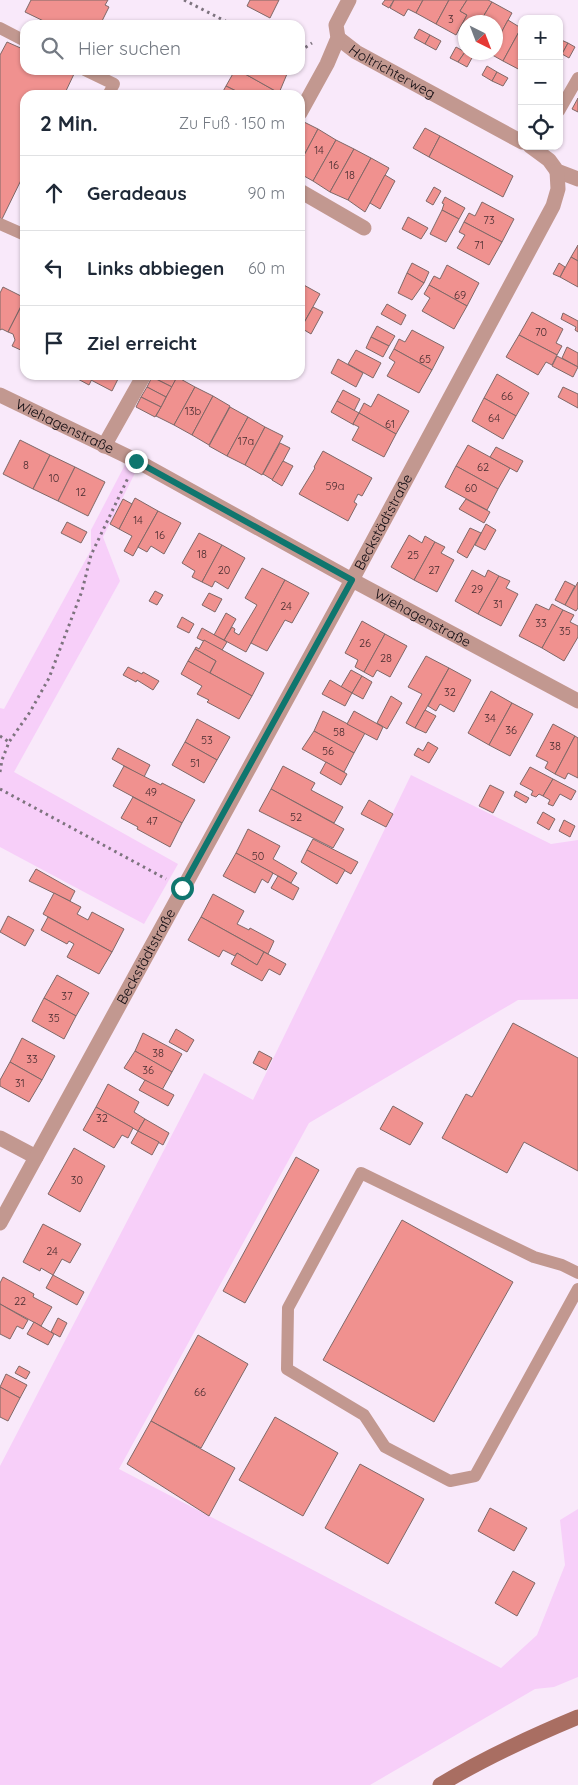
<!DOCTYPE html>
<html lang="de">
<head>
<meta charset="utf-8">
<style>
	:root { --surface:#fff; --page:#f6f6f7; --text:#1f2937; --muted:#747a83; --line:#e0e1e3 }
	body { margin:0; font-family:Quicksand,sans-serif; background:var(--page); color:var(--text) }
	.controls { position:absolute; right:15px; top:15px; display:grid; overflow:hidden; border-radius:10px; box-shadow:0 1px 4px #0004 }
	.controls button { width:45px; height:45px; display:grid; place-items:center; padding:0; border:0; border-bottom:1px solid var(--line); background:var(--surface); color:var(--text); font:25px sans-serif }
	.compass { position:absolute; left:458px; top:15px; width:45px; height:45px; border-radius:50%; background:var(--surface); box-shadow:0 1px 4px #0004; rotate:138deg }
	.stop { position:absolute; width:15px; height:15px; margin:-11px; border:4px solid #0f766e; border-radius:50%; background:#fff }
	.stop.end { background:#0f766e; border-color:#fff; box-shadow:0 1px 5px #0008 }
	.list { margin:0; padding:0; list-style:none }
	h2 { display:flex; justify-content:space-between; align-items:center; height:65px; margin:0; padding:0 20px; font-size:21px }
	h2 small { font-size:16px; font-weight:400; color:var(--muted) }
	.list li { display:grid; grid-template-columns:32px 1fr auto; gap:15px; align-items:center; box-sizing:border-box; height:75px; padding:0 20px; border-top:1px solid var(--line) }
	.list b { display:block; font-size:19px; white-space:nowrap }
	.list em { font-size:16px; font-style:normal; color:var(--muted) }
	.icon { flex:none; width:28px; height:28px; fill:none; stroke:currentColor; stroke-width:2; stroke-linecap:round; stroke-linejoin:round }
	.map { position:relative; flex:none; width:578px; height:1785px; overflow:hidden }
	.search { position:absolute; background:var(--surface); box-shadow:0 1px 4px #0004; left:20px; top:20px; width:285px; height:55px; display:flex; align-items:center; gap:12px; box-sizing:border-box; padding:0 18px; border-radius:15px; color:var(--muted); font-size:19px }
	.panel { position:absolute; background:var(--surface); box-shadow:0 1px 4px #0004; left:20px; top:90px; width:285px; height:290px; border-radius:15px }
	.map>svg:first-child { display:block }
	.green { fill:#f7cff9 }
	.building { fill:#f0918f; stroke:#7f6867 }
	.lines { fill:none; stroke-linecap:round; stroke-linejoin:round }
	.path { stroke:#7d737e; stroke-width:3; stroke-dasharray:2.5 4; stroke-linecap:butt }
	.lane { stroke:#c29890; stroke-width:12 }
	.street { stroke:#c29890; stroke-width:15 }
	.secondary { stroke:#a96e62; stroke-width:15 }
	.route { stroke:#0f766e; stroke-width:6 }
	.labels { text-anchor:middle; stroke-width:5; stroke-linejoin:round; paint-order:stroke }
	.number-label { font-size:11px; fill:#472c30 }
	.street-label { font-size:14px; fill:#0f0a10; stroke:#f9e9fa }
</style>
</head>
<body>
<div class="map">
<svg width="578" height="1785" viewBox="0 0 578 1785">
	<rect width="100%" height="100%" fill="#f9e9fa"/>
	<g class="green">
		<path d="M128,459L139,465L103,537L120,581L14,772L178,864L144,924L0,847V708L4,709L91,550V530Z"/>
		<path d="M411,775L551,844L578,840V999L518,1000L309,1123L119,1469L501,1668L537,1635L565,1565L560,1520L578,1509V1677L554,1687L535,1689L370,1785H0V1466L204,1073L253,1100Z"/>
	</g>
	<g class="building">
		<path d="M31,0H108L105,5L109,7L100,25H52L25,12Z"/>
		<path d="M250,0H279L270,18L247,6Z"/>
		<path d="M385,0H394L389,8L382,4Z"/>
		<path d="M394,0H423L416,13L408,9L404,16L390,8Z"/>
		<path d="M423,0H449L436,24L416,13Z"/>
		<path d="M449,0H467L460,11L467,15L456,35L436,24Z"/>
		<path d="M467,0H488L492,2L480,22H466V31L460,28L467,15L460,11Z"/>
		<path d="M492,2L512,13L501,33L496,30V22H480Z"/>
		<path d="M508,20L521,28L503,61L487,52H496V30L501,33Z"/>
		<path d="M521,28H522V71L503,61Z"/>
		<path d="M419,29L430,35L425,44L414,38Z"/>
		<path d="M430,35L441,41L436,50L425,44Z"/>
		<path d="M559,39L568,43L559,59Z"/>
		<path d="M7,42L25,50V70H67L74,74L64,95H25V172L2,219L0,218V55Z"/>
		<path d="M568,43L575,47L569,58L562,54Z"/>
		<path d="M456,47L465,52L458,62L450,58Z"/>
		<path d="M465,52L473,56L467,67L458,62Z"/>
		<path d="M487,66L497,72L492,81L482,75Z"/>
		<path d="M235,70H238L279,93L278,95H244L226,86Z"/>
		<path d="M238,70H279L287,74L279,93Z"/>
		<path d="M497,72L508,78L503,86L492,81Z"/>
		<path d="M226,86L244,95H221Z"/>
		<path d="M578,98V112L572,109Z"/>
		<path d="M304,122L318,129L301,161L300,130Z"/>
		<path d="M425,128L440,136L429,157L413,148Z"/>
		<path d="M318,129L336,140L313,181L304,176L303,178L300,176V163Z"/>
		<path d="M440,136L513,176L503,197L429,157Z"/>
		<path d="M336,140L354,149L330,192L313,181Z"/>
		<path d="M354,149L371,158L348,200L330,192Z"/>
		<path d="M371,158L389,168L365,212L348,200Z"/>
		<path d="M385,175L395,181L380,209L370,203Z"/>
		<path d="M434,187L441,191L433,205L426,201Z"/>
		<path d="M445,197L465,208L459,219L442,210L444,204L442,203Z"/>
		<path d="M482,202L514,219L502,242L464,222L469,213L475,216Z"/>
		<path d="M442,210L459,219L446,242L430,234Z"/>
		<path d="M408,217L428,228L421,239L402,229Z"/>
		<path d="M464,222L502,242L489,265L457,248L465,235L459,232Z"/>
		<path d="M578,245V261L571,257Z"/>
		<path d="M571,257L578,261V287L560,277Z"/>
		<path d="M412,263L429,272L424,283L407,273Z"/>
		<path d="M559,263L565,267L560,277L553,274Z"/>
		<path d="M447,265L479,283L467,306L429,285L434,276L440,279Z"/>
		<path d="M407,273L424,283L412,300L398,293Z"/>
		<path d="M302,284L320,294L300,330V287Z"/>
		<path d="M429,285L467,306L454,329L422,311L430,298L424,294Z"/>
		<path d="M3,287L25,298L8,332L2,329L0,330V293Z"/>
		<path d="M25,299V352L12,346L15,340L13,334L8,332Z"/>
		<path d="M387,304L406,315L401,325L381,314Z"/>
		<path d="M313,307L323,312L311,334L301,328Z"/>
		<path d="M532,312L563,329L556,343L562,346L557,355L519,335Z"/>
		<path d="M563,313L578,321V332L575,330L576,327L561,319Z"/>
		<path d="M377,326L395,336L389,346L371,337Z"/>
		<path d="M412,330L444,347L432,370L394,349L399,339L405,342Z"/>
		<path d="M519,335L557,355L552,365L546,362L538,375L506,357Z"/>
		<path d="M371,337L389,346L383,357L366,348Z"/>
		<path d="M567,347L578,353V367L562,358Z"/>
		<path d="M394,349L432,370L419,393L387,376L395,362L389,358Z"/>
		<path d="M356,350L381,363L373,378L348,364Z"/>
		<path d="M557,356L578,367L573,377L552,366Z"/>
		<path d="M338,359L363,373L356,387L331,373Z"/>
		<path d="M497,374L529,393L516,416L484,398Z"/>
		<path d="M77,375H94L89,385L76,378Z"/>
		<path d="M94,375H120L112,391L91,380Z"/>
		<path d="M153,375H173L177,377L172,387L152,377Z"/>
		<path d="M152,377L172,387L166,397L147,387Z"/>
		<path d="M177,377L195,387L174,425L156,416Z"/>
		<path d="M147,387L166,397L161,407L141,397Z"/>
		<path d="M195,387L213,396L192,435L174,425Z"/>
		<path d="M563,387L578,394V408L558,397Z"/>
		<path d="M343,390L360,399L354,411L337,401Z"/>
		<path d="M378,394L409,411L396,434L359,413L364,403L371,407Z"/>
		<path d="M213,396L230,406L209,445L192,435Z"/>
		<path d="M141,397L161,407L155,417L136,407Z"/>
		<path d="M484,398L516,416L503,439L472,421Z"/>
		<path d="M337,401L359,413L353,424L354,425L331,412Z"/>
		<path d="M230,407L248,417L227,456L209,446Z"/>
		<path d="M359,413L396,434L384,457L352,440L359,427L353,424Z"/>
		<path d="M248,417L265,427L245,465L227,456Z"/>
		<path d="M265,427L283,436L262,475L245,465Z"/>
		<path d="M20,440L50,455L33,489L3,474Z"/>
		<path d="M280,443L290,448L273,480L263,474Z"/>
		<path d="M468,445L510,468L498,489L456,466Z"/>
		<path d="M496,447L523,461L517,472L490,457Z"/>
		<path d="M323,451L372,478L362,496L358,494L354,502L357,504L348,521L299,494L315,468L314,467Z"/>
		<path d="M50,455L75,467L58,501L33,489Z"/>
		<path d="M283,461L293,466L282,486L272,480Z"/>
		<path d="M456,466L498,489L487,510L445,487Z"/>
		<path d="M75,467L105,482L88,516L58,501Z"/>
		<path d="M135,498L158,511L133,556L124,551L132,536L119,529Z"/>
		<path d="M123,499L132,504L119,529L110,524Z"/>
		<path d="M466,499L490,512L484,523L459,509Z"/>
		<path d="M158,511L181,523L164,554L151,546L147,552L138,547Z"/>
		<path d="M67,522L87,532L81,543L61,533Z"/>
		<path d="M486,524L496,530L485,550L475,545Z"/>
		<path d="M470,528L481,533L467,558L457,552Z"/>
		<path d="M199,533L222,545L202,582L192,577L195,571L182,563Z"/>
		<path d="M409,535L422,543L425,536L435,542L414,580L391,567Z"/>
		<path d="M435,542L445,547L441,553L454,560L437,592L414,580Z"/>
		<path d="M222,545L245,558L228,589L215,581L212,587L202,582Z"/>
		<path d="M262,568L285,580L246,652L224,640L232,627L235,629L234,632L239,635L257,605L245,598Z"/>
		<path d="M472,570L485,577L488,570L499,576L478,614L455,601Z"/>
		<path d="M499,576L510,581L506,588L518,594L501,626L478,614Z"/>
		<path d="M285,580L309,593L292,623L285,620L267,651L251,643Z"/>
		<path d="M565,581L575,586L565,605L555,600Z"/>
		<path d="M578,582V608L576,611L565,605Z"/>
		<path d="M155,591L163,595L157,605L149,601Z"/>
		<path d="M209,593L222,599L215,612L202,605Z"/>
		<path d="M536,604L549,610L552,604L563,610L542,648L519,636Z"/>
		<path d="M563,610L574,615L570,622L578,626V637L564,661L542,648Z"/>
		<path d="M226,613L236,619L224,640L214,635Z"/>
		<path d="M182,617L194,624L189,633L177,627Z"/>
		<path d="M362,621L385,634L364,672L355,667L358,660L345,653Z"/>
		<path d="M202,628L227,642L222,650L197,638Z"/>
		<path d="M385,634L407,646L390,677L377,670L373,677L364,672Z"/>
		<path d="M204,640L264,673L252,696L210,673L216,661L195,649L196,647L199,649Z"/>
		<path d="M195,649L216,661L209,674L188,661Z"/>
		<path d="M426,656L449,668L415,728L406,723L422,694L408,687Z"/>
		<path d="M188,661L252,696L239,719L207,702L209,700L197,694L202,686L181,674Z"/>
		<path d="M128,667L142,674L143,672L159,681L153,690L137,680L136,682L123,675Z"/>
		<path d="M449,668L471,680L454,712L440,704L436,711L428,706Z"/>
		<path d="M351,670L362,676L352,693L341,687Z"/>
		<path d="M362,676L372,682L363,699L352,693Z"/>
		<path d="M330,680L352,693L345,706L322,694Z"/>
		<path d="M491,691L512,703L489,745L468,733Z"/>
		<path d="M391,696L402,703L387,729L377,723Z"/>
		<path d="M512,703L533,714L510,756L489,745Z"/>
		<path d="M425,710L436,716L426,733L415,728Z"/>
		<path d="M323,711L365,733L354,753L314,731Z"/>
		<path d="M354,711L383,727L377,740L347,724Z"/>
		<path d="M197,719L230,737L217,760L185,742Z"/>
		<path d="M553,724L575,736L555,774L545,768L548,762L536,756Z"/>
		<path d="M314,731L354,753L344,772L302,749Z"/>
		<path d="M575,736L578,738V778L568,773L565,779L555,774Z"/>
		<path d="M185,742L217,760L204,783L172,765Z"/>
		<path d="M428,742L438,748L429,763L414,755L418,748L423,751Z"/>
		<path d="M118,748L150,765L144,777L112,759Z"/>
		<path d="M326,762L347,774L341,785L320,773Z"/>
		<path d="M124,766L161,785L162,783L195,800L182,823L113,786Z"/>
		<path d="M283,766L315,783L311,790L343,807L334,823L271,789Z"/>
		<path d="M530,767L553,779L543,796L539,794L536,797L531,795L533,791L520,784Z"/>
		<path d="M553,779L576,791L571,800L560,794L553,806L548,804L550,800L543,796Z"/>
		<path d="M490,785L504,792L493,813L479,806Z"/>
		<path d="M271,789L344,829L333,848L259,811Z"/>
		<path d="M516,791L529,798L526,803L514,796Z"/>
		<path d="M133,797L182,823L170,847L137,829L138,827L121,818Z"/>
		<path d="M369,800L393,814L386,827L361,814Z"/>
		<path d="M543,812L555,819L549,830L537,823Z"/>
		<path d="M564,820L575,826L570,837L559,831Z"/>
		<path d="M248,829L280,846L273,859L297,873L291,883L236,853Z"/>
		<path d="M313,839L358,862L351,874L307,850Z"/>
		<path d="M307,850L345,870L337,884L301,862Z"/>
		<path d="M236,853L273,873L268,883L262,879L255,893L223,876Z"/>
		<path d="M36,869L75,891L70,901L29,881Z"/>
		<path d="M278,876L299,888L293,900L271,888Z"/>
		<path d="M54,893L81,907L77,914L88,920L92,912L124,929L112,952L43,914Z"/>
		<path d="M213,894L244,911L237,924L249,930L250,928L274,941L268,954L201,917Z"/>
		<path d="M8,916L34,930L25,946L0,932Z"/>
		<path d="M48,917L112,952L99,974L67,957L74,944L69,941L67,944L41,930Z"/>
		<path d="M201,917L264,952L257,965L237,953L235,956L223,950L219,957L188,940Z"/>
		<path d="M264,952L286,964L280,975L269,969L262,981L231,964L237,953L257,965Z"/>
		<path d="M57,975L89,993L76,1016L44,998Z"/>
		<path d="M44,998L76,1016L64,1039L32,1021Z"/>
		<path d="M513,1023L578,1058V1171L524,1142L507,1173L442,1138L466,1094L472,1097Z"/>
		<path d="M176,1029L194,1040L187,1052L169,1042Z"/>
		<path d="M143,1033L182,1054L172,1072L135,1051Z"/>
		<path d="M22,1038L55,1056L42,1080L10,1062Z"/>
		<path d="M135,1051L172,1072L162,1090L124,1068Z"/>
		<path d="M259,1051L272,1058L266,1070L253,1063Z"/>
		<path d="M10,1062L42,1080L29,1102L0,1086V1080Z"/>
		<path d="M145,1080L174,1095L168,1106L139,1090Z"/>
		<path d="M108,1084L139,1102L134,1112L145,1119L138,1131L96,1107Z"/>
		<path d="M393,1106L423,1123L410,1145L380,1129Z"/>
		<path d="M96,1107L133,1128L128,1138L122,1135L114,1148L83,1130Z"/>
		<path d="M145,1119L169,1133L163,1145L138,1131Z"/>
		<path d="M138,1131L159,1142L152,1155L131,1143Z"/>
		<path d="M74,1148L105,1166L80,1212L48,1194Z"/>
		<path d="M296,1157L319,1170L245,1303L223,1291Z"/>
		<path d="M402,1220L513,1282L434,1422L323,1360Z"/>
		<path d="M43,1224L81,1244L70,1263L62,1259L53,1275L41,1268L40,1271L23,1262Z"/>
		<path d="M53,1275L84,1292L77,1305L46,1288Z"/>
		<path d="M3,1277L34,1294L33,1297L52,1307L41,1326L0,1304V1283Z"/>
		<path d="M0,1304L28,1320L23,1329L17,1326L10,1339L0,1334Z"/>
		<path d="M58,1318L67,1323L60,1337L51,1332Z"/>
		<path d="M34,1322L54,1334L48,1345L27,1334Z"/>
		<path d="M198,1335L248,1364L201,1448L151,1421Z"/>
		<path d="M19,1366L30,1372L26,1379L15,1373Z"/>
		<path d="M6,1374L27,1385L20,1398L0,1387Z"/>
		<path d="M0,1387L20,1398L8,1421L0,1417Z"/>
		<path d="M275,1417L338,1453L303,1516L239,1480Z"/>
		<path d="M151,1421L235,1468L209,1516L127,1464Z"/>
		<path d="M360,1464L424,1499L388,1564L325,1528Z"/>
		<path d="M490,1508L527,1528L514,1551L478,1531Z"/>
		<path d="M513,1571L535,1583L517,1616L495,1603Z"/>
	</g>
	<g class="lines">
		<g class="path">
			<path d="M184,0L233,25"/>
			<path d="M300,51L312,43"/>
			<path d="M0,736L9,742"/>
			<path d="M0,772L2,760L9,742L30,712L49,678L82,591L91,555L128,478"/>
			<path d="M0,789L166,879"/>
		</g>
		<g class="lane">
			<path d="M0,28L25,41"/>
			<path d="M85,70L114,84L108,95"/>
			<path d="M559,111L578,78"/>
			<path d="M0,224L25,235"/>
			<path d="M578,1273L562,1265L534,1257L361,1173L288,1308L287,1369L364,1415L385,1447L450,1481L475,1476L578,1289"/>
		</g>
		<g class="street">
			<path id="s1" d="M338,38L356,52L522,142"/>
			<path d="M300,113L327,64L338,38L336,25L349,0"/>
			<path d="M530,146L549,160L557,171L578,179"/>
			<path d="M300,191L364,228"/>
			<path id="s2" d="M0,395L137,461L352,580L578,701"/>
			<path d="M104,446L144,375"/>
			<path d="M0,1138L36,1157"/>
			<path id="s3" d="M0,1223L352,580L553,206L558,189L557,171"/>
		</g>
		<path class="secondary" d="M440,1785C484,1758 530,1737 578,1717"/>
	</g>
	<g class="lines">
		<path class="route" d="M136,461L352,580L182,888"/>
	</g>
	<g class="labels">
		<g class="number-label">
			<text x="451" y="23">3</text>
			<text x="319" y="154">14</text>
			<text x="334" y="169">16</text>
			<text x="350" y="179">18</text>
			<text x="489" y="224">73</text>
			<text x="479" y="249">71</text>
			<text x="460" y="299">69</text>
			<text x="541" y="336">70</text>
			<text x="425" y="363">65</text>
			<text x="507" y="400">66</text>
			<text x="193" y="415">13b</text>
			<text x="494" y="422">64</text>
			<text x="390" y="428">61</text>
			<text x="246" y="445">17a</text>
			<text x="26" y="469">8</text>
			<text x="483" y="471">62</text>
			<text x="54" y="482">10</text>
			<text x="335" y="490">59a</text>
			<text x="471" y="492">60</text>
			<text x="81" y="496">12</text>
			<text x="138" y="524">14</text>
			<text x="160" y="539">16</text>
			<text x="202" y="558">18</text>
			<text x="413" y="559">25</text>
			<text x="224" y="574">20</text>
			<text x="434" y="574">27</text>
			<text x="477" y="593">29</text>
			<text x="498" y="608">31</text>
			<text x="286" y="610">24</text>
			<text x="541" y="627">33</text>
			<text x="565" y="635">35</text>
			<text x="365" y="647">26</text>
			<text x="386" y="662">28</text>
			<text x="450" y="696">32</text>
			<text x="490" y="722">34</text>
			<text x="511" y="734">36</text>
			<text x="339" y="736">58</text>
			<text x="207" y="744">53</text>
			<text x="555" y="750">38</text>
			<text x="328" y="755">56</text>
			<text x="195" y="767">51</text>
			<text x="151" y="796">49</text>
			<text x="296" y="821">52</text>
			<text x="152" y="825">47</text>
			<text x="258" y="860">50</text>
			<text x="67" y="1000">37</text>
			<text x="54" y="1022">35</text>
			<text x="158" y="1057">38</text>
			<text x="32" y="1063">33</text>
			<text x="148" y="1074">36</text>
			<text x="20" y="1087">31</text>
			<text x="102" y="1122">32</text>
			<text x="77" y="1184">30</text>
			<text x="52" y="1255">24</text>
			<text x="20" y="1305">22</text>
			<text x="200" y="1396">66</text>
		</g>
		<g class="street-label">
			<text dy="5" stroke="none"><textPath href="#s1" startOffset="64">Holtrichterweg</textPath></text>
			<text dy="5" stroke="none"><textPath href="#s2" startOffset="72">Wiehagenstraße</textPath></text>
			<text dy="5" stroke="none"><textPath href="#s3" startOffset="799">Beckstädtstraße</textPath></text>
			<text dy="5" stroke="none"><textPath href="#s2" startOffset="478">Wiehagenstraße</textPath></text>
			<text dy="5" stroke="none"><textPath href="#s3" startOffset="304">Beckstädtstraße</textPath></text>
		</g>
	</g>
</svg>
<div class="controls">
<button>+</button>
<button>−</button>
<button><svg class="icon" aria-label="locate" viewBox="0 0 24 24"><circle cx="12" cy="12" r="6"/><path d="M12 2v4M12 18v4M2 12h4M18 12h4"/></svg></button>
</div>
<svg class="compass" viewBox="-18 -18 36 36"><path d="M0-13l5 13h-10z" fill="#e53935"/><path d="M0 13l5-13h-10z" fill="#747a83"/></svg>
<div class="stop" style="left:182px;top:888px"></div>
<div class="stop end" style="left:136px;top:461px"></div>
<div class="search"><svg class="icon" aria-label="search" viewBox="0 0 24 24"><circle cx="10" cy="10" r="6"/><path d="M15 15l6 6"/></svg>Hier suchen</div>
<section class="panel">
<h2>2 Min.<small>Zu Fuß · 150 m</small></h2>
<ul class="list">
<li><svg class="icon" aria-label="ahead" viewBox="0 0 24 24"><path d="M12 20V5M6 11l6-6 6 6"/></svg><div><b>Geradeaus</b></div><em>90 m</em></li>
<li><svg class="icon" aria-label="left" viewBox="0 0 24 24"><path d="M17 20v-9H6M10 6l-5 5 5 5"/></svg><div><b>Links abbiegen</b></div><em>60 m</em></li>
<li><svg class="icon" aria-label="arrive" viewBox="0 0 24 24"><path d="M6 21V4h12l-3 4 3 4H6"/></svg><div><b>Ziel erreicht</b></div></li>
</ul>
</section>
</div>
</body>
</html>
